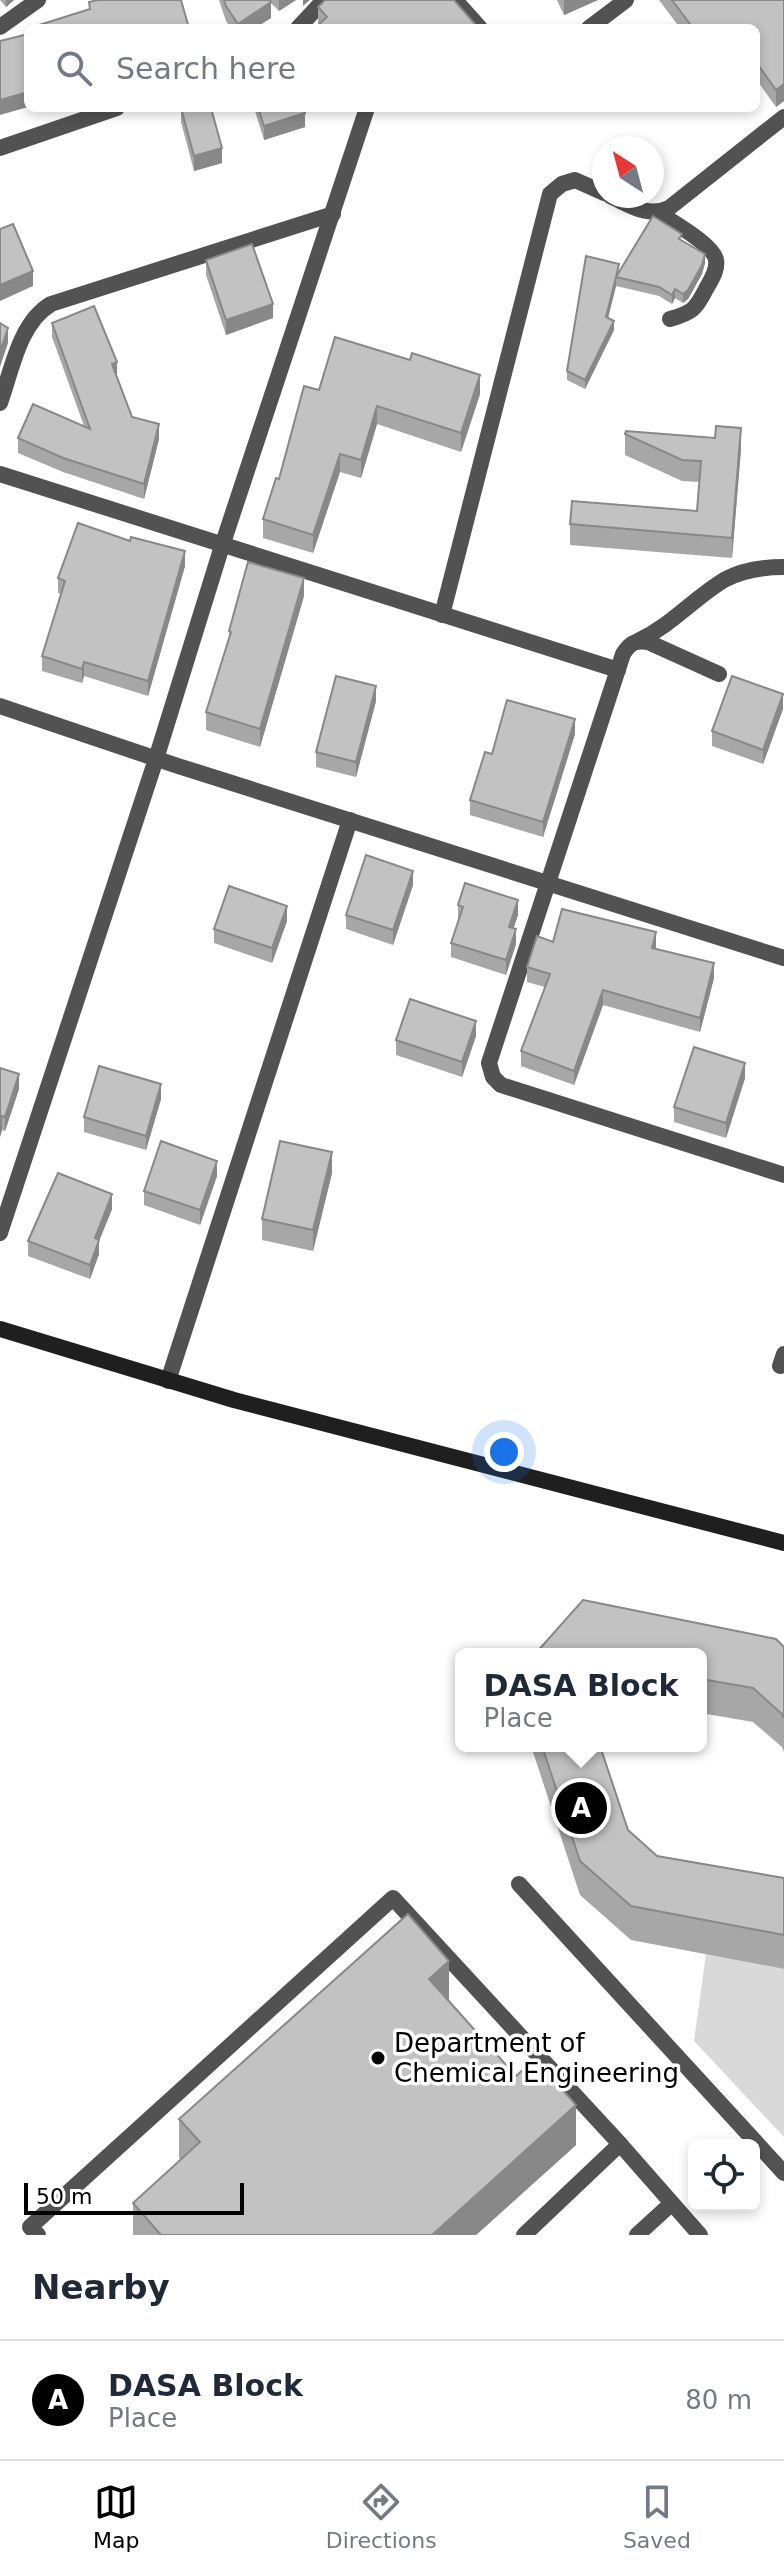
<!DOCTYPE html>
<html lang="en">
<head>
<meta charset="utf-8">
<style>
	:root { --surface:#fff; --page:#f2f2f3; --text:#1f2937; --muted:#747a83; --line:#e0e1e3; --accent:#000 }
	body { margin:0; font-family:"DejaVu Sans",sans-serif; background:var(--page); color:var(--text) }
	.controls { position:absolute; right:24px; bottom:24px; display:grid; overflow:hidden; border-radius:12px; box-shadow:0 4px 12px #0003 }
	.controls button { width:72px; height:72px; display:grid; place-items:center; padding:0; border:0; border-bottom:2px solid var(--line); background:var(--surface); color:var(--text); font:40px sans-serif }
	.compass { position:absolute; left:592px; top:136px; width:72px; height:72px; border-radius:50%; background:var(--surface); box-shadow:0 4px 12px #0003; rotate:324deg }
	.scale { position:absolute; left:24px; bottom:20px; width:220px; box-sizing:border-box; padding-left:8px; border:4px solid #000; border-top:0; font-size:22px; line-height:28px; white-space:nowrap; color:#000; -webkit-text-stroke:6px #fff; paint-order:stroke }
	.you { position:absolute; left:504px; top:1452px; width:28px; height:28px; margin:-20px; border:6px solid #fff; border-radius:50%; background:#1a73e8; box-shadow:0 0 0 12px #1a73e833 }
	.badge { display:grid; place-items:center; width:52px; height:52px; border-radius:50%; background:var(--accent); color:#fff; font-size:26px; font-weight:700 }
	.pin { position:absolute; translate:-50% -50%; border:4px solid #fff; box-shadow:0 2px 8px #0006 }
	.popup { position:absolute; left:455px; top:1648px; width:252px; height:104px; box-sizing:border-box; display:grid; place-content:center; border-radius:12px; background:var(--surface); filter:drop-shadow(0 2px 6px #0005); font-size:26px; white-space:nowrap; color:var(--muted) }
	.popup b { font-size:30px; color:var(--text) }
	.popup::after { content:''; position:absolute; left:50%; top:100%; margin-left:-16px; border:16px solid transparent; border-top-color:var(--surface) }
	.list { margin:0; padding:0; list-style:none }
	h2 { display:flex; justify-content:space-between; align-items:center; height:104px; margin:0; padding:0 32px; font-size:34px }
	h2 small { font-size:26px; font-weight:400; color:var(--muted) }
	.list li { display:grid; grid-template-columns:52px 1fr auto; gap:24px; align-items:center; box-sizing:border-box; height:120px; padding:0 32px; border-top:2px solid var(--line) }
	.list b { display:block; font-size:30px; white-space:nowrap }
	.list p { margin:0; font-size:26px; white-space:nowrap; color:var(--muted) }
	.list em { font-size:26px; font-style:normal; color:var(--muted) }
	.icon { flex:none; width:44px; height:44px; fill:none; stroke:currentColor; stroke-width:2; stroke-linecap:round; stroke-linejoin:round }
	.map { position:relative; flex:none; width:784px; height:2235px; overflow:hidden }
	.search { position:absolute; background:var(--surface); box-shadow:0 4px 12px #0003; left:24px; right:24px; top:24px; height:88px; display:flex; align-items:center; gap:20px; box-sizing:border-box; padding:0 28px; border-radius:12px; color:var(--muted); font-size:30px }
	.sheet { height:224px; background:var(--surface) }
	nav { display:flex; justify-content:space-around; align-items:center; box-sizing:border-box; height:112px; border-top:2px solid var(--line); background:var(--surface); font-size:22px; color:var(--muted) }
	nav a { display:grid; justify-items:center; gap:4px }
	nav .on { color:var(--accent) }
	.map>svg:first-child { display:block }
	.green { fill:#d9d9d9 }
	.lines { fill:none; stroke-linecap:round; stroke-linejoin:round }
	.lane { stroke:#525252; stroke-width:16 }
	.street { stroke:#525252; stroke-width:16 }
	.secondary { stroke:#1f1f1f; stroke-width:16 }
	.wall { fill:#a7a7a7 }
	.shaded-wall { fill:#888 }
	.building { fill:#c2c2c2; stroke:#888; stroke-width:2 }
	.poi-dot { fill:#000; stroke:#fff; stroke-width:3 }
	.labels { text-anchor:middle; stroke-width:7; stroke-linejoin:round; paint-order:stroke }
	.poi-label { font-size:26px; fill:#000; stroke:#fff; text-anchor:start }
</style>
</head>
<body>
<div class="map">
<svg width="784" height="2235" viewBox="0 0 784 2235">
	<rect width="100%" height="100%" fill="#fff"/>
	<path class="green" d="M706,1954L784,1969V2137L694,2041Z"/>
	<g class="lines">
		<g class="lane">
			<path d="M638,641C673,624 693,599 724,580C742,570 763,567 784,567"/>
			<path d="M519,1884L784,2173"/>
			<path d="M38,2235L30,2227L393,1898L620,2144L700,2235"/>
			<path d="M524,2235L620,2144"/>
			<path d="M637,2235L671,2204"/>
		</g>
		<g class="street">
			<path d="M455,0L480,28"/>
			<path d="M0,27L38,0"/>
			<path d="M298,28L324,0"/>
			<path d="M589,28L626,0"/>
			<path d="M0,148L117,108"/>
			<path d="M610,196C630,205 647,218 669,208L784,117"/>
			<path d="M659,213C672,222 714,245 716,260C718,270 711,280 706,289C696,309 692,313 670,319"/>
			<path d="M0,403C12,370 19,323 51,304L333,214"/>
			<path d="M0,474L618,670"/>
			<path d="M442,615L550,194L562,184L575,180L604,193"/>
			<path d="M719,674L648,642C635,640 630,643 623,654L489,1063L493,1077L501,1085L784,1175"/>
			<path d="M0,706L178,766L784,958"/>
			<path d="M0,1233L156,759L222,546L367,108"/>
			<path d="M780,1366L784,1354"/>
			<path d="M168,1381L350,820"/>
		</g>
		<path class="secondary" d="M0,1329L234,1400L784,1543"/>
	</g>
	<g class="wall">
		<path d="M0,0H14L6,7Z"/>
		<path d="M219,0H296L279,11L270,2L271,18L255,28H231L226,21Z"/>
		<path d="M454,0L320,24L318,23V7Z"/>
		<path d="M557,0H598L564,15Z"/>
		<path d="M659,0H784V101L776,107L756,79V28H680Z"/>
		<path d="M181,108L222,163L194,171L181,122Z"/>
		<path d="M254,108H303L305,127L264,140Z"/>
		<path d="M682,241L705,263L702,274L688,299L683,303L675,298L672,304L659,296L616,286L608,318L614,330L585,389L567,380V371L619,272Z"/>
		<path d="M206,260L273,318L226,335L206,275Z"/>
		<path d="M52,323L117,376L132,417L159,439L144,499L63,472L18,453V438L84,426L52,337Z"/>
		<path d="M319,390L480,394L461,452L377,424L361,478L340,472L313,553L263,538V519L279,479Z"/>
		<path d="M625,434L741,449L732,558L570,545V524L697,511L700,482L682,481L625,455Z"/>
		<path d="M185,566L148,696L84,676L82,683L42,671V656L61,594L58,593V578Z"/>
		<path d="M304,596L260,747L206,730V712L229,639V631Z"/>
		<path d="M376,701L356,777L316,767V752Z"/>
		<path d="M783,709L763,764L712,746V731Z"/>
		<path d="M575,734L543,837L470,815V800Z"/>
		<path d="M413,885L393,945L346,929V915Z"/>
		<path d="M458,905L518,915L513,928L516,944L506,975L451,957V943L459,920H458Z"/>
		<path d="M287,921L272,963L214,943V929Z"/>
		<path d="M553,942L656,947V948L714,978L700,1032L603,1005L574,1085L521,1066V1051L545,987L527,982V967Z"/>
		<path d="M476,1036L462,1077L396,1055V1040Z"/>
		<path d="M0,1068L19,1089L5,1131L2,1130L0,1137Z"/>
		<path d="M745,1078L726,1138L674,1122V1107Z"/>
		<path d="M161,1099L146,1150L84,1132V1117Z"/>
		<path d="M332,1173L313,1251L262,1240V1219Z"/>
		<path d="M217,1176L200,1225L144,1205V1191Z"/>
		<path d="M112,1209L99,1241V1254L90,1279L28,1256V1241Z"/>
		<path d="M784,1647V1752L782,1747L753,1722L701,1713V1654Z"/>
		<path d="M531,1746H600L628,1830L657,1856L784,1878V1969L631,1940L580,1895Z"/>
		<path d="M449,2000L576,2145L476,2235H133V2203L181,2160L179,2158V2119Z"/>
	</g>
	<g class="shaded-wall">
		<path d="M6,0H14L6,7Z"/>
		<path d="M279,0H296L279,11Z"/>
		<path d="M303,0H310L303,6Z"/>
		<path d="M564,0H598L564,15Z"/>
		<path d="M271,2V18L255,28H238V24Z"/>
		<path d="M784,84V101L776,107V90Z"/>
		<path d="M28,92V107L0,115V100Z"/>
		<path d="M305,113V127L264,140V126Z"/>
		<path d="M222,148V163L194,171V156Z"/>
		<path d="M705,254V263L702,274L688,299L683,303V294Z"/>
		<path d="M33,271V286L0,301V285Z"/>
		<path d="M616,277V286L606,326V317Z"/>
		<path d="M675,289V298L672,304V295Z"/>
		<path d="M273,304V318L226,335V320Z"/>
		<path d="M614,321V330L585,389V380Z"/>
		<path d="M8,328V343L0,367V352Z"/>
		<path d="M117,362V376L112,364Z"/>
		<path d="M480,375V394L461,452V433Z"/>
		<path d="M377,406V424L361,478V460Z"/>
		<path d="M159,424V439L144,499V484Z"/>
		<path d="M741,428V449L732,558V538Z"/>
		<path d="M340,454V472L313,553V535Z"/>
		<path d="M185,551V566L148,696V681Z"/>
		<path d="M304,578V596L260,747V729Z"/>
		<path d="M84,662V676L82,683V669Z"/>
		<path d="M376,686V701L356,777V762Z"/>
		<path d="M783,694V709L763,764V750Z"/>
		<path d="M575,719V734L543,837V822Z"/>
		<path d="M413,871V885L393,945V930Z"/>
		<path d="M518,900V915L509,942V927Z"/>
		<path d="M287,906V921L272,963V948Z"/>
		<path d="M516,929V944L506,975V960Z"/>
		<path d="M656,932V947L652,962V948Z"/>
		<path d="M714,963V978L700,1032V1018Z"/>
		<path d="M603,990V1005L574,1085V1071Z"/>
		<path d="M476,1021V1036L462,1077V1062Z"/>
		<path d="M745,1063V1078L726,1138V1123Z"/>
		<path d="M19,1074V1089L5,1131V1117Z"/>
		<path d="M161,1084V1099L146,1150V1136Z"/>
		<path d="M2,1116V1130L0,1137V1122Z"/>
		<path d="M332,1152V1173L313,1251V1230Z"/>
		<path d="M217,1161V1176L200,1225V1210Z"/>
		<path d="M112,1194V1209L99,1241V1254L90,1279V1265L95,1238Z"/>
		<path d="M449,1961V2000L429,2018V1979Z"/>
		<path d="M576,2105V2145L476,2235H432Z"/>
	</g>
	<g class="building">
		<path d="M98,0H181L189,28H38L36,26L90,9L89,2Z"/>
		<path d="M224,0H270L271,2L238,24L226,6Z"/>
		<path d="M325,0H454L475,24L471,28H315L327,17L318,7Z"/>
		<path d="M672,0H784V84L776,90L756,62V28H731L730,26L727,28H693Z"/>
		<path d="M28,34V92L0,100V41Z"/>
		<path d="M181,108H211L222,148L194,156Z"/>
		<path d="M258,108H303L305,113L264,126Z"/>
		<path d="M653,216L682,234L679,239L705,254L702,265L688,290L683,294L675,289L672,295L659,287L616,277L606,317L614,321L585,380L567,371L586,256L619,264L616,277Z"/>
		<path d="M13,224L33,271L0,285V229Z"/>
		<path d="M252,244L273,304L226,320L206,260Z"/>
		<path d="M94,306L117,362L112,364L132,417L159,424L144,484L63,458L18,438L33,404L90,429L52,323Z"/>
		<path d="M0,323L8,328L0,352Z"/>
		<path d="M335,337L410,360L412,353L480,375L461,433L377,406L361,460L340,454L313,535L263,519L276,478L279,479L304,386L319,390Z"/>
		<path d="M716,426L741,428L732,538L570,524L572,501L697,511L701,461L682,460L625,434L626,431L715,438Z"/>
		<path d="M78,523L130,541L131,537L185,551L148,681L84,662L82,669L42,656L65,581L58,578Z"/>
		<path d="M248,562L304,578L260,729L206,712L231,632L229,631Z"/>
		<path d="M336,676L376,686L356,762L316,752Z"/>
		<path d="M732,676L783,694L763,750L712,731Z"/>
		<path d="M507,700L575,719L543,822L470,800L485,752L492,754Z"/>
		<path d="M366,855L413,871L393,930L346,915Z"/>
		<path d="M465,883L518,900L509,927L516,929L506,960L451,943L463,907L458,905Z"/>
		<path d="M229,886L287,906L272,948L214,929Z"/>
		<path d="M562,909L656,932L652,948L714,963L700,1018L603,990L574,1071L521,1051L550,974L527,967L537,936L553,942Z"/>
		<path d="M410,999L476,1021L462,1062L396,1040Z"/>
		<path d="M694,1047L745,1063L726,1123L674,1107Z"/>
		<path d="M99,1066L161,1084L146,1136L84,1117Z"/>
		<path d="M0,1068L19,1074L5,1117L2,1116L0,1122Z"/>
		<path d="M161,1141L217,1161L200,1210L144,1191Z"/>
		<path d="M280,1141L332,1152L313,1230L262,1219Z"/>
		<path d="M58,1173L112,1194L95,1238L99,1240L90,1265L28,1241Z"/>
		<path d="M583,1600L776,1639L784,1647V1718L782,1714L753,1688L701,1679V1654H535Z"/>
		<path d="M542,1746H600L628,1830L657,1856L784,1878V1935L631,1906L580,1861Z"/>
		<path d="M408,1914L449,1961L429,1979L516,2076L535,2059L576,2105L432,2235H161L133,2203L200,2142L179,2119Z"/>
	</g>
	<circle class="poi-dot" cx="378" cy="2058" r="8"/>
	<g class="labels">
		<g class="poi-label">
			<text x="394" y="2052">Department of<tspan x="394" dy="30">Chemical Engineering</tspan></text>
		</g>
	</g>
</svg>
<div class="controls">
<button><svg class="icon" aria-label="locate" viewBox="0 0 24 24"><circle cx="12" cy="12" r="6"/><path d="M12 2v4M12 18v4M2 12h4M18 12h4"/></svg></button>
</div>
<svg class="compass" viewBox="-18 -18 36 36"><path d="M0-13l5 13h-10z" fill="#e53935"/><path d="M0 13l5-13h-10z" fill="#747a83"/></svg>
<div class="scale">50 m</div>
<div class="you"></div>
<div class="pin badge" style="left:581px;top:1808px">A</div>
<div class="popup"><b>DASA Block</b>Place</div>
<div class="search"><svg class="icon" aria-label="search" viewBox="0 0 24 24"><circle cx="10" cy="10" r="6"/><path d="M15 15l6 6"/></svg>Search here</div>
</div>
<section class="sheet">
<h2>Nearby<small></small></h2>
<ul class="list">
<li><span class="badge">A</span><div><b>DASA Block</b><p>Place</p></div><em>80 m</em></li>
</ul>
</section>
<nav>
<a class="on"><svg class="icon" aria-label="map" viewBox="0 0 24 24"><path d="M3 6l6-2 6 2 6-2v14l-6 2-6-2-6 2zM9 4v14M15 6v14"/></svg>Map</a>
<a><svg class="icon" aria-label="directions" viewBox="0 0 24 24"><path d="M12 3l9 9-9 9-9-9zM9 14v-3h6M13 9l2 2-2 2"/></svg>Directions</a>
<a><svg class="icon" aria-label="saved" viewBox="0 0 24 24"><path d="M7 4h10v16l-5-4-5 4z"/></svg>Saved</a>
</nav>
</body>
</html>
